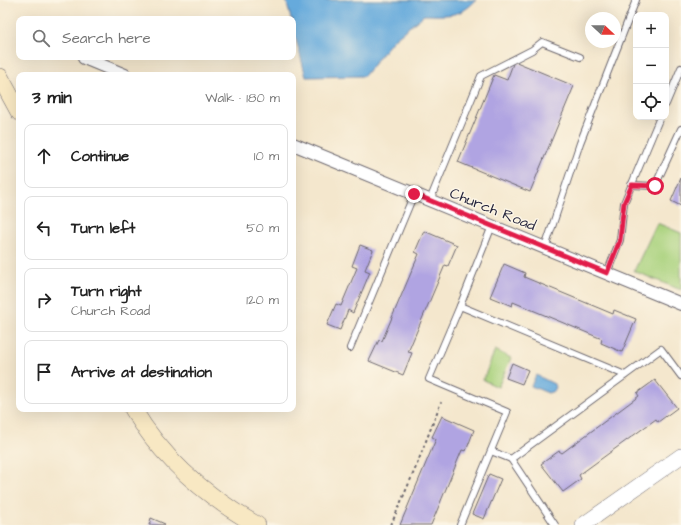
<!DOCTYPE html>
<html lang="en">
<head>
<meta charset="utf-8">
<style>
	:root { --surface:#fff; --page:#f2f2f2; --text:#222; --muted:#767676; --line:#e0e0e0 }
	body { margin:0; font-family:"Architects Daughter",sans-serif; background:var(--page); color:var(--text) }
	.controls { position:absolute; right:12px; top:12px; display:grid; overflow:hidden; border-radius:8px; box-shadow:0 4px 16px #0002 }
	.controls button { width:36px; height:36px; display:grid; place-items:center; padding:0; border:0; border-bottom:1px solid var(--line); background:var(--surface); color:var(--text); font:20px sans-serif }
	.compass { position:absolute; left:585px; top:12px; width:36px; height:36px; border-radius:50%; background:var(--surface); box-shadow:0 4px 16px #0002; rotate:112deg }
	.stop { position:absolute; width:12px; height:12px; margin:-9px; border:3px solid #e11d48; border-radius:50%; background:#fff }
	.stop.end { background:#e11d48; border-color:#fff; box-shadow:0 1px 4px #0008 }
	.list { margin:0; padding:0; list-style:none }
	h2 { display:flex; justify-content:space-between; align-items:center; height:52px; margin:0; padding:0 16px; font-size:17px }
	h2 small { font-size:13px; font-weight:400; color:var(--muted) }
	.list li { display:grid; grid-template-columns:26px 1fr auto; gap:12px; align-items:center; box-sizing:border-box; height:64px; margin:0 8px 8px; padding:0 8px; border:1px solid var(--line); border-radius:8px }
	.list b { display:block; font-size:15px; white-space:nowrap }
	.list p { margin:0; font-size:13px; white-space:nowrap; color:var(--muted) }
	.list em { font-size:13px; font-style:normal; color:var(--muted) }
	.icon { flex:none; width:22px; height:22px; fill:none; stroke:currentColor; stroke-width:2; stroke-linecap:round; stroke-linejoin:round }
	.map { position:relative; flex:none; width:681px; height:525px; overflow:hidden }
	.search { position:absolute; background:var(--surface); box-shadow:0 4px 16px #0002; left:16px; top:16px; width:280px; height:44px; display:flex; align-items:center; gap:10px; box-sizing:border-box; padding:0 14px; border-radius:8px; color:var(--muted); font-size:15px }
	.panel { position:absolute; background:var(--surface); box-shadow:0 4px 16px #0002; left:16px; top:72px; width:280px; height:340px; border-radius:8px }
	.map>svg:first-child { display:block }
	.green { fill:#a9d27d; stroke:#667a5c }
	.water { fill:#66aadc; stroke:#44668c }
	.building { fill:#b0a4e2 }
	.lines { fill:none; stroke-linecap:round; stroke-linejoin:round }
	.service-casing { stroke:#6c676e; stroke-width:8 }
	.minor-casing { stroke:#6c676e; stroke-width:14 }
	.tertiary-casing { stroke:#6c676e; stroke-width:16 }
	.secondary-casing { stroke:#6c676e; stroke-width:18 }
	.path { stroke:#6c676e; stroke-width:2; stroke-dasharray:3 3; stroke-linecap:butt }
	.service { stroke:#fff; stroke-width:6 }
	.minor { stroke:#fff; stroke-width:12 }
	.tertiary { stroke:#fff; stroke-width:15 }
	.secondary { stroke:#f8e8c3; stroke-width:17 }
	.route { stroke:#e11d48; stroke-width:5 }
	.labels { text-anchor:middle; stroke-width:3; stroke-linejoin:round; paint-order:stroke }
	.street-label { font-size:15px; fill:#22223b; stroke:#fcf5e5 }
</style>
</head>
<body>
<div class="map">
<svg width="681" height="525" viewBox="0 0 681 525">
	<rect width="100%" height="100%" fill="#fcf5e5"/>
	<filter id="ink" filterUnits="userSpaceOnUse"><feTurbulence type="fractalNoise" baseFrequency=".025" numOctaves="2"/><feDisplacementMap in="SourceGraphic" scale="8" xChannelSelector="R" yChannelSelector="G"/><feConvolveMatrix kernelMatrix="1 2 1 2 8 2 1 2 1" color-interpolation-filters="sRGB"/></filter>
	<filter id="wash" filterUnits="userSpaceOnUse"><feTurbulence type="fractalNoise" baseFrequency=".012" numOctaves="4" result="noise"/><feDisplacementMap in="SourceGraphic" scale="16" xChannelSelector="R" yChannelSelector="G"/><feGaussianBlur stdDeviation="0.9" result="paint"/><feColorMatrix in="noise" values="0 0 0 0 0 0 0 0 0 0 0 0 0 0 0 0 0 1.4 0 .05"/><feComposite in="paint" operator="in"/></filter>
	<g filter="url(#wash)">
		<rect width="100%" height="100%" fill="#f4e7cd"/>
		<g class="green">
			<path d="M657,223L681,233V290L634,271Z"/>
			<path d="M495,350L511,358L498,387L483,380Z"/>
		</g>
		<g class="water">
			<path d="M286,0H476C460,18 446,15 424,15L394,39L364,76L306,77L293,28V19H291Z"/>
			<path d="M536,375L554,384L556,387L554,391L548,393L531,386Z"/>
		</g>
		<g id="blocks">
			<g class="building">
				<path d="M514,61L574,86L530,192L458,162L494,75L507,80Z"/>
				<path d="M681,178V206L671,201Z"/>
				<path d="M424,231L457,245L448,266L445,265L408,352L412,353L403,375L369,361L379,340L382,341L419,254L415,252Z"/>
				<path d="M360,245L373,250L365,270L370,272L353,313L348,310L340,330L327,325L336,304L341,306L357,268L352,266Z"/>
				<path d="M504,264L525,273L524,277L613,314L614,310L636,319L622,352L601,343L602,339L513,302L512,306L490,297Z"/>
				<path d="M512,363L528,370L522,384L506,378Z"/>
				<path d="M655,380L677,408L658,422L656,419L579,475L581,479L563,492L541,464L559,451L562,453L639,396L637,393Z"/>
				<path d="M442,416L474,430L466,451L462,450L431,525H400L436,439L432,437Z"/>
				<path d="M489,474L501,479L484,519L472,514Z"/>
				<path d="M151,518L165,524V525H149Z"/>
			</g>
		</g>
	</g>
	<g filter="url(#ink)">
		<use href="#blocks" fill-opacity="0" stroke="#6c676e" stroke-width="1"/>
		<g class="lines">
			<g class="service-casing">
				<g id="service">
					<path d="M666,104L681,68"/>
					<path d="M631,185L655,186L681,129"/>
					<path d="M430,200L481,76L532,50L542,42L580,57"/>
					<path d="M545,248L580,143L636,0"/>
					<path d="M607,273L620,240L624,203L660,117"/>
					<path d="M460,306L492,226"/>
					<path d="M350,348L414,194"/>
					<path d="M491,451L511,459"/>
					<path d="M460,525L507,412L429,379L460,306L625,375"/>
					<path d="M555,525L511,459L661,349L681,376"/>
				</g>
			</g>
			<g class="minor-casing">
				<g id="minor">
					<path d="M84,58L125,75"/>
					<path d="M293,144L681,304"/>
				</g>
			</g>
			<g class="tertiary-casing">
				<path id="tertiary" d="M583,525L681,456"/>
			</g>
			<g class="secondary-casing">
				<g id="secondary">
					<path d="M0,77L19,112"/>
					<path d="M133,409C162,458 207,497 257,525"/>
				</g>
			</g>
			<path class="path" d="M391,525L416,467L441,402"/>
			<use href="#service" class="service"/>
			<use href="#minor" class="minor"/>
			<use href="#tertiary" class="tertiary"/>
			<use href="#secondary" class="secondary"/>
		</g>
	</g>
	<g class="lines" filter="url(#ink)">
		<path class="route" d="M414,194L607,273L620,240L624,203L632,185L655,186"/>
	</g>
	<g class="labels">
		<g class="street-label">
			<text transform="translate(493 209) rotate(22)" y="5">Church Road</text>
		</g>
	</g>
</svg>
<div class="controls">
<button>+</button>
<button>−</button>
<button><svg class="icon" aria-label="locate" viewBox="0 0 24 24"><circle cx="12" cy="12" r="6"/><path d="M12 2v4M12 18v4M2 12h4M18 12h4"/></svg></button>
</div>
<svg class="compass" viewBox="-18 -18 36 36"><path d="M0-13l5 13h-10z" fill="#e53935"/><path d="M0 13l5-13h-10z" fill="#767676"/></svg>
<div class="stop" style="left:655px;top:186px"></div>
<div class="stop end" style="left:414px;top:194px"></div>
<div class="search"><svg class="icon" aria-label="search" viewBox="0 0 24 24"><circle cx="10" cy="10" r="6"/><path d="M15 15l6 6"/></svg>Search here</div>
<section class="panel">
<h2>3 min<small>Walk · 180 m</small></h2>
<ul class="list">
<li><svg class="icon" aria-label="ahead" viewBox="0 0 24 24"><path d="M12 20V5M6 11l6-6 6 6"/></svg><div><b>Continue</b></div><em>10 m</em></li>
<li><svg class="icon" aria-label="left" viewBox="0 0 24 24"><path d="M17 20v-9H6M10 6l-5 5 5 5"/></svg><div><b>Turn left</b></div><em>50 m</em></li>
<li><svg class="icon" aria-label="right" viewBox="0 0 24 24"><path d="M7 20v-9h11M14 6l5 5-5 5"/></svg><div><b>Turn right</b><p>Church Road</p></div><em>120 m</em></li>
<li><svg class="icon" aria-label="arrive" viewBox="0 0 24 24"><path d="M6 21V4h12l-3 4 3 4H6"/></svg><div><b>Arrive at destination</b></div></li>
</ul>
</section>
</div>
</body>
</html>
